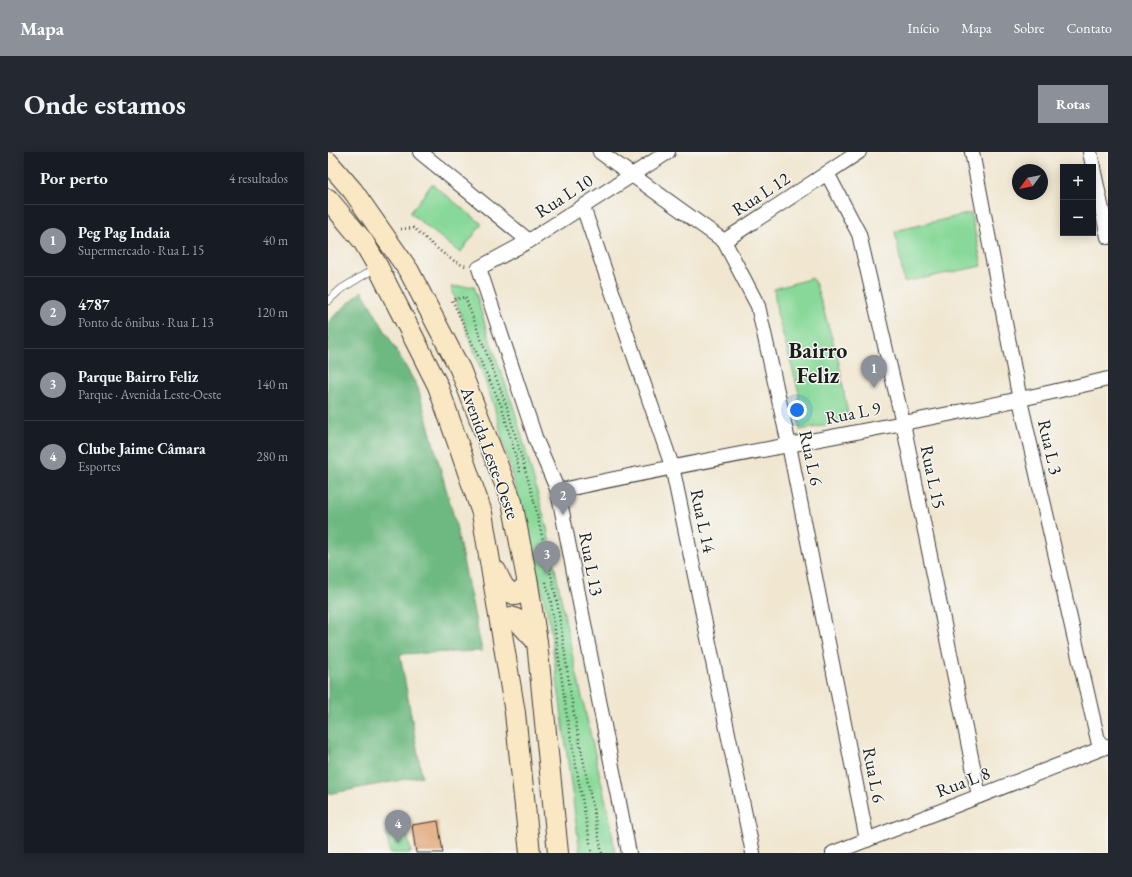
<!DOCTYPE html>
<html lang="pt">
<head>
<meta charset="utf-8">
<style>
	:root { --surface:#171b24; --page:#242831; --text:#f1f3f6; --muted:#9ea1a6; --line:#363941; --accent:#8c9099 }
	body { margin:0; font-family:"EB Garamond",serif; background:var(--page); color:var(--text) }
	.controls { position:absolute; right:12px; top:12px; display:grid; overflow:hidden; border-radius:0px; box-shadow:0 2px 10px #0003 }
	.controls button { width:36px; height:36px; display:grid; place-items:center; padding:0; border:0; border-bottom:1px solid var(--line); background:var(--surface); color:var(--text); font:20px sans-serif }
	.compass { position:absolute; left:684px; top:12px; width:36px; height:36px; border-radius:50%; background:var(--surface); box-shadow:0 2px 10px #0003; rotate:237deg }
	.you { position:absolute; left:469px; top:258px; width:14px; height:14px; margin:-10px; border:3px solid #fff; border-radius:50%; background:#1a73e8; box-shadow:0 0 0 6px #1a73e833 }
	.badge { display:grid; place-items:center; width:26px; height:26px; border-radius:50%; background:var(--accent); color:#fff; font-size:13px; font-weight:700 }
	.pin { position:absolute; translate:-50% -33px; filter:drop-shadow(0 1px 2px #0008) }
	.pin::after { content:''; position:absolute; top:21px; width:14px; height:12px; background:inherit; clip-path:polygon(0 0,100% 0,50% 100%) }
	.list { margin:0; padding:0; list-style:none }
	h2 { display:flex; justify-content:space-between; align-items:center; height:52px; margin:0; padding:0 16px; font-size:17px }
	h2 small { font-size:13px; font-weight:400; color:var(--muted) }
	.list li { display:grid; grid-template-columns:26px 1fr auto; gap:12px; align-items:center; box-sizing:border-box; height:72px; padding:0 16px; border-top:1px solid var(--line) }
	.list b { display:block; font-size:15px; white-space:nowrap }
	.list p { margin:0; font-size:13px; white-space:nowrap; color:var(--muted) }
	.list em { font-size:13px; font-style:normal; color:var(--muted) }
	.map { position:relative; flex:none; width:780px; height:701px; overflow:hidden; border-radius:0px }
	header { display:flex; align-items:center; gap:24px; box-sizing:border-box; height:56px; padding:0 20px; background:var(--accent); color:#fff }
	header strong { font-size:19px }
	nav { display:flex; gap:22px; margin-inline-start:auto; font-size:14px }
	.intro { display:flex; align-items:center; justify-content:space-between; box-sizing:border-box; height:96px; padding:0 24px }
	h1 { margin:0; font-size:28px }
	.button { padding:10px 18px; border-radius:0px; background:var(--accent); color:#fff; font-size:14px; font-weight:700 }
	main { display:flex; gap:24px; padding:0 24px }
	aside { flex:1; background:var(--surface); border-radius:0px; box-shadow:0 2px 10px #0003 }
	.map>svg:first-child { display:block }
	.green { fill:#88d999; stroke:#527a5a }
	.forest { fill:#6eb981; stroke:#456a4e }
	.building { fill:#e2a87b }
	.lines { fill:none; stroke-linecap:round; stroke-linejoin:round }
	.service-casing { stroke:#3c3a37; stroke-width:8 }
	.minor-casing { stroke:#3c3a37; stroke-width:16 }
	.secondary-casing { stroke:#3c3a37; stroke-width:22 }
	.path { stroke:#3c3a37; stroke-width:2.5; stroke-dasharray:1 3; stroke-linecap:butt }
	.service { stroke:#fff; stroke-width:7 }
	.minor { stroke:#fff; stroke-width:14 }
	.secondary { stroke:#fae7c3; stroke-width:20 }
	.labels { text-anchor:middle; stroke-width:3; stroke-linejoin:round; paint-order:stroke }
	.street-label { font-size:18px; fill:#1c1c1c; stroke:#f6f6f2 }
	.district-label { font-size:22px; font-weight:bold; fill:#1c1c1c; stroke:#f6f6f2 }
</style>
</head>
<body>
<header>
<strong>Mapa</strong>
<nav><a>Início</a><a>Mapa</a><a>Sobre</a><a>Contato</a></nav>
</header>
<div class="intro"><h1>Onde estamos</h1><a class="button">Rotas</a></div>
<main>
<aside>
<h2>Por perto<small>4 resultados</small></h2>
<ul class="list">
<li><span class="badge">1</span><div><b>Peg Pag Indaia</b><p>Supermercado · Rua L 15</p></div><em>40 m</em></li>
<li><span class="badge">2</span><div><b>4787</b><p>Ponto de ônibus · Rua L 13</p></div><em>120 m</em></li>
<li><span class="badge">3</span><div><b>Parque Bairro Feliz</b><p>Parque · Avenida Leste-Oeste</p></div><em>140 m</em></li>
<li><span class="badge">4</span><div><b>Clube Jaime Câmara</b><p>Esportes</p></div><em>280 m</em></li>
</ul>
</aside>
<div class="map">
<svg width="780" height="701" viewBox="0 0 780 701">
	<rect width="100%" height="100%" fill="#f6f6f2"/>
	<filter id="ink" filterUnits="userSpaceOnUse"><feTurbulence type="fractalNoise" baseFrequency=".025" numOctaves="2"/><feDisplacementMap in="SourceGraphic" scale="8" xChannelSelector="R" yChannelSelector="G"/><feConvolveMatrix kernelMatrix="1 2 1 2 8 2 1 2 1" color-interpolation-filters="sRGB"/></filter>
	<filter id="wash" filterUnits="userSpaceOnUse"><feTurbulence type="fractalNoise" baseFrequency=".012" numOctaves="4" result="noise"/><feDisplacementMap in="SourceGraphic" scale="16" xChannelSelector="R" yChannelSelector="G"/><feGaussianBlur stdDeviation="0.9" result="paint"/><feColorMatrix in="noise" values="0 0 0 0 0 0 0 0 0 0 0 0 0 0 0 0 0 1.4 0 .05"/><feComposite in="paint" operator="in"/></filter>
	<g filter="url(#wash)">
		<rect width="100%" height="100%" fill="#f1e7d1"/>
		<g class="green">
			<path d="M104,32L154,72L132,101L82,61Z"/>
			<path d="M643,61L654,114L576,130L567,79Z"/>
			<path d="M484,126L488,133L510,206L521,269L472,278L469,260L471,241L449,161L446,137Z"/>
			<path d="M146,134L160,183L186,256L219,376L244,501L282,668L287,701H252L221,467L166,254L123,135Z"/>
			<path d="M78,677L83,701H62L58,680Z"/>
		</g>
		<path class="forest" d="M34,139L90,236L127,369L154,499L72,502L94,624L0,642V170Z"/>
		<g id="blocks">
			<path class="building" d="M110,669L115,701H88L84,673Z"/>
		</g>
	</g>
	<g filter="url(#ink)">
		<use href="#blocks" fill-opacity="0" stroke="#3c3a37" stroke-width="1"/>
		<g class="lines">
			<g class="service-casing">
				<path id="service" d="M0,149L13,137L49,115"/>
			</g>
			<g class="minor-casing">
				<g id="minor">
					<path d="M92,0L201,89"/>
					<path d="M272,0L396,89L430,154L461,293L539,688"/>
					<path d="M644,0L692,248L772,597"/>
					<path d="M762,0L765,15"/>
					<path d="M765,16L780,85"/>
					<path d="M499,21L531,82L575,271L651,644"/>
					<path d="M255,55L344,314L425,701"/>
					<path d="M396,89L531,0"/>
					<path d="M230,339C413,299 598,271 780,227"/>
					<path d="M301,701L230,339L208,288L151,116L201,89L340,0"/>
					<path d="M505,701L780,594"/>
				</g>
			</g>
			<g class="secondary-casing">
				<g id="secondary">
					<path d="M0,10L25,39L81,119L132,217L184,350L200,432L209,490L230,701"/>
					<path d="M0,47L35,89L50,115L110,234L154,361L187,561L202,701"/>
					<path d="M168,419C173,430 176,439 188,443L200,432"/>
					<path d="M173,470L183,465L188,467L209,490"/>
				</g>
			</g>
			<g class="path">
				<path d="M73,77L86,76C99,87 123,112 139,114"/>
				<path d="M192,320L174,255L124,148L137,145L179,255L205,345L229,449L245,557L274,701"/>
				<path d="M218,430L223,450L239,565L264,701"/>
			</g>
			<use href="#service" class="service"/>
			<use href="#minor" class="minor"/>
			<use href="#secondary" class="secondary"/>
		</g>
	</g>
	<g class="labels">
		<g class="street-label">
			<text transform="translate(433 42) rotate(-33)" y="6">Rua L 12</text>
			<text transform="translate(236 44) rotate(-33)" y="6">Rua L 10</text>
			<text transform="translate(525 261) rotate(-11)" y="6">Rua L 9</text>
			<text transform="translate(722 295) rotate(77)" y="6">Rua L 3</text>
			<text transform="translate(162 301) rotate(70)" y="6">Avenida Leste-Oeste</text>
			<text transform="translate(483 306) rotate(78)" y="6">Rua L 6</text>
			<text transform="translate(605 325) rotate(78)" y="6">Rua L 15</text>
			<text transform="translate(375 369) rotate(78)" y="6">Rua L 14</text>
			<text transform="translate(263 412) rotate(79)" y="6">Rua L 13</text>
			<text transform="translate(546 623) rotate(79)" y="6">Rua L 6</text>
			<text transform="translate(635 630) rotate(-21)" y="6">Rua L 8</text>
		</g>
		<g class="district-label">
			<text x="490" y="206">Bairro<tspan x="490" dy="25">Feliz</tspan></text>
		</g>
	</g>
</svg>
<div class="controls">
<button>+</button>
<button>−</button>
</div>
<svg class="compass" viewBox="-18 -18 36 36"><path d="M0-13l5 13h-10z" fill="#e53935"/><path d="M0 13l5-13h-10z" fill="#9ea1a6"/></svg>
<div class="you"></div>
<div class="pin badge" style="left:546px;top:236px">1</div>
<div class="pin badge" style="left:235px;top:363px">2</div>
<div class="pin badge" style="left:219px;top:422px">3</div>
<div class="pin badge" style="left:70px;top:691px">4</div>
</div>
</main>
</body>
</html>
